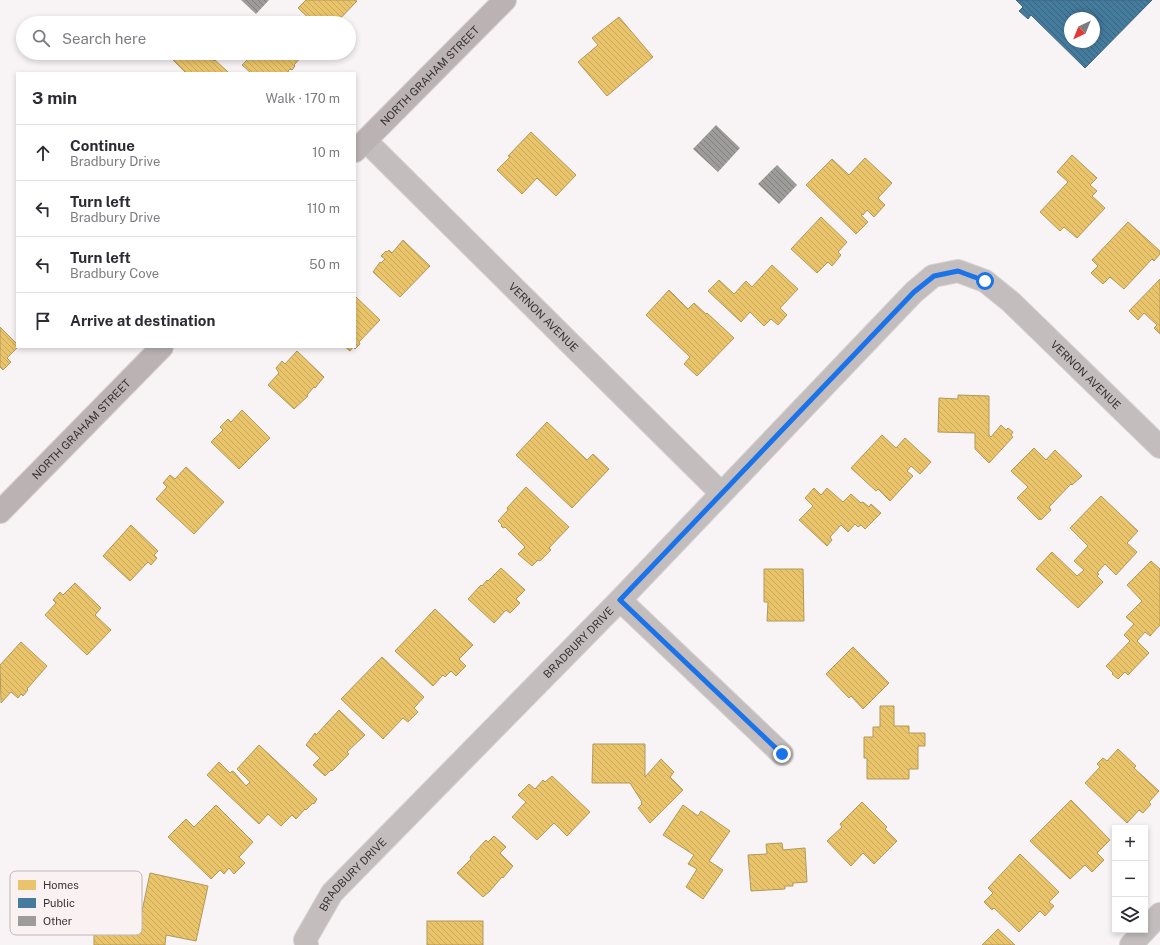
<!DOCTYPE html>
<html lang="en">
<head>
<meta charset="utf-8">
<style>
	:root { --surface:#fff; --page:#f2f2f3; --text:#2b2b33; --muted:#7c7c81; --line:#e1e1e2 }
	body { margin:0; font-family:"Public Sans",sans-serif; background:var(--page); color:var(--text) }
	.controls { position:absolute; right:12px; bottom:12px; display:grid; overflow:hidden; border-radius:0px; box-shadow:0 2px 6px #0003 }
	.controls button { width:36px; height:36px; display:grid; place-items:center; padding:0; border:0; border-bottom:1px solid var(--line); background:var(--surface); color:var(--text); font:20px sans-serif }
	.compass { position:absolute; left:1064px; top:12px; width:36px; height:36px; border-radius:50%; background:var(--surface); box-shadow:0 2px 6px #0003; rotate:223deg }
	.stop { position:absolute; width:12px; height:12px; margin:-9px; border:3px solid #1a73e8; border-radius:50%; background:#fff }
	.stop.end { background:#1a73e8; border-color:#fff; box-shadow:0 1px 4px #0008 }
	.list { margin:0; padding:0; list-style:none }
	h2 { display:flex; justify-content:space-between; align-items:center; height:52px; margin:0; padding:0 16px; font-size:17px }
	h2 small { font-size:13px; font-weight:400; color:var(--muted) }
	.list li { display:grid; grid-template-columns:26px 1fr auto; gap:12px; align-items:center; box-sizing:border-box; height:56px; padding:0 16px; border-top:1px solid var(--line) }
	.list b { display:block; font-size:15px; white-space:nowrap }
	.list p { margin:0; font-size:13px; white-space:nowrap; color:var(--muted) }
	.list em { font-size:13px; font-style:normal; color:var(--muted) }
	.icon { flex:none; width:22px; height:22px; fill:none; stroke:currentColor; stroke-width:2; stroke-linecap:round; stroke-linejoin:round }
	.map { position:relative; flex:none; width:1160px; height:945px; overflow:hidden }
	.search { position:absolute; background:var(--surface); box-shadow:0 2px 6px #0003; left:16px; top:16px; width:340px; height:44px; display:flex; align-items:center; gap:10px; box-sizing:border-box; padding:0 14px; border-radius:22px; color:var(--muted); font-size:15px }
	.panel { position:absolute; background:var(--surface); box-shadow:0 2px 6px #0003; left:16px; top:72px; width:340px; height:276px; border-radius:0px }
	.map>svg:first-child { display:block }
	.homes { fill:url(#homes-back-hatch); stroke:#b3985a }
	.public { fill:url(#public-back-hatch); stroke:#40657d; fill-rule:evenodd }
	.building { fill:url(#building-back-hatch) }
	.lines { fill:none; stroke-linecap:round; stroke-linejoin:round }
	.street-casing { stroke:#d4d1d2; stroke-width:24 }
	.secondary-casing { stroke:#d4d1d2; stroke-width:24 }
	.street { stroke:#c3bdbe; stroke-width:22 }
	.secondary { stroke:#bab2b3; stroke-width:22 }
	.route { stroke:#1a73e8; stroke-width:5 }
	.labels { text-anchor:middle; stroke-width:4; stroke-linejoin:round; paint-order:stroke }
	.street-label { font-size:11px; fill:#363233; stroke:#faf1f3 }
	.key { fill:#faf1f3; stroke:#bfb8b9; stroke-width:1 }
	.key-label { font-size:11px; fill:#363233 }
</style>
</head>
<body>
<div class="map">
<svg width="1160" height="945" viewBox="0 0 1160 945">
	<defs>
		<pattern id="homes-back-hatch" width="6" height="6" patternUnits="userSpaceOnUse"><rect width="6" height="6" fill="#e9c46a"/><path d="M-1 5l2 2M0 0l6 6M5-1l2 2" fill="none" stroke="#c8a95c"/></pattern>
		<pattern id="public-back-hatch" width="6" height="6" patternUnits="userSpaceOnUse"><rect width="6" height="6" fill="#457b9d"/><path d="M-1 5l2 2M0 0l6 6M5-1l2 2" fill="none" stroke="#3a6581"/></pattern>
		<pattern id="building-back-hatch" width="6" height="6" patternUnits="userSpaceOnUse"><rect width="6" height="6" fill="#9e9b9b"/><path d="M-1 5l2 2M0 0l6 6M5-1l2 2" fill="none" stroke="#827f7f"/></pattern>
	</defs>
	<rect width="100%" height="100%" fill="#f8f3f4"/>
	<g class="homes">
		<path d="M306,0H355L357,1L336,23H314L298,8Z"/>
		<path d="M619,17L653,57L607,96L578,62L598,45L592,38Z"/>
		<path d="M177,53H205L214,61L215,60L229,73H186L172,59Z"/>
		<path d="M254,53H305L294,65L295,66L292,70L290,69L288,71L289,73H251L242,65Z"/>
		<path d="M531,132L576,175L556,196L537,178L522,194L497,170L510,157L508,156Z"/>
		<path d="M1072,155L1097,178L1090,185L1097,191L1092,196L1105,208L1077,238L1064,227L1060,231L1040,212L1068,182L1057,172Z"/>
		<path d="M865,158L892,183L878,198L885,205L874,217L867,210L863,215V214L861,215L868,222L856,234L806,185L832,159L849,175Z"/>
		<path d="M821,217L847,242L838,252L841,255L832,266L828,262L817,273L791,249Z"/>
		<path d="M1128,222L1160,251V254L1154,261L1152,259L1124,289L1110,277L1103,284L1091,273L1098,266L1092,260Z"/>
		<path d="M403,240L430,266L400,297L373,272L380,262L381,263L385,259L381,256L386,251L387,252L389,250L392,253Z"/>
		<path d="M772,265L798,289L780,308L787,315L778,325L771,319L764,326L750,312L741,322L708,291L719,280L734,294L746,281L752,287Z"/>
		<path d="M1160,279V334L1154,328L1157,325L1144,313L1138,320L1129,311Z"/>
		<path d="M669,290L688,309L694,303L706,314L707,313L734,338L697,376L684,364L690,357L646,315Z"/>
		<path d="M355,296L380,320L359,342L360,344L355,349L353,347L350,351L345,347H355Z"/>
		<path d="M0,327L17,344L18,347L7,358L11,362L3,370L0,367Z"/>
		<path d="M297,351L324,377L315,388L314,387L307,395L308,396L294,409L268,385L279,373L276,368L282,361L285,364Z"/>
		<path d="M958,395L989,396V435L991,437L1001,425L1006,430L1008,428L1013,432L1011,435L1013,437L989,463L975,449V433L938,432L939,398L958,399Z"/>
		<path d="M242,410L270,438L239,469L211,442L223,430L220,427L228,419L231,422Z"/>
		<path d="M547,422L587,460L593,454L609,469L572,508L516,455Z"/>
		<path d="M882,435L896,448L905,438L931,462L920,474L911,466L907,471L913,476L890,501L878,489L876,491L851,468Z"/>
		<path d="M1034,448L1046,460L1055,450L1082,476L1072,485L1071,484L1049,507L1051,510L1041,520L1040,518L1039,520L1017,498L1028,487L1011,471Z"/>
		<path d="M186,467L224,502L194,534L156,499L167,487L163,483L170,475L175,479Z"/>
		<path d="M526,487L569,527L549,548L551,550L540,561L538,560L532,566L518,554L525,547L505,527L503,528L501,526L502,525L498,521L508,510L507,508Z"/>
		<path d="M814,488L821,495L827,488L843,502L851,494L861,503L863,502L869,507L871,504L881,513L865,529L861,525L858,527L855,524L848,532L841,525L830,537L832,540L827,546L799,520L813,506L805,498Z"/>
		<path d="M1101,496L1138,531L1127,543L1137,552L1116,575L1105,564L1097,573L1099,574L1097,576L1103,582L1078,608L1036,569L1052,552L1077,576L1084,570L1074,561L1088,546L1070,528Z"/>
		<path d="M131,525L158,551L154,555L157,558L151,565L148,562L130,581L103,556Z"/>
		<path d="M1151,561L1160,569V625L1150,636L1145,632L1137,641L1149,653L1128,675L1125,672L1118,679L1112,674L1113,673L1106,666L1130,641L1124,635L1134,624L1126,617L1142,601L1127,585Z"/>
		<path d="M501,568L525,590L516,599L520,603L510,613L506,610L494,623L468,599L481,585L482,586L487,580L488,581Z"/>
		<path d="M764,569H803L804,621H767L768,602H764Z"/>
		<path d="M75,583L101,608L95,615L111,630L87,655L45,615L56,603L53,600L60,592L63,595Z"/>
		<path d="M435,609L473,645L459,659L466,666L456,676L451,671L445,677L443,675L433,686L395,651Z"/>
		<path d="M21,642L47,666L27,689L28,690L23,696L21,694L18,698L11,692L1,703L0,665Z"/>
		<path d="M853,647L889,683L863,709L851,696L849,698L826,674Z"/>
		<path d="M382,657L424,697L414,708L418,712L408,722L403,718L383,739L341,699Z"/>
		<path d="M880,706H894V726H909V733H925V746H918V769H909V779H867V758H864V737H873V727H880Z"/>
		<path d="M339,710L365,735L347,752L349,754L332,771L331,770L325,776L313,765L320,758L306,745L315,733L316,735Z"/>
		<path d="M593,744H645V777L661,759L674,772L670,777L683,790L650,823L638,808L642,804L641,803L642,802L630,783H592Z"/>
		<path d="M259,745L317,799L314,804L313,803L306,810L305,809L296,819L292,815L281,826L268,814L259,824L207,775L219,762L230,773L232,771L234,772L246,786L250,782L237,769Z"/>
		<path d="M1118,749L1136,766L1134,768L1159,791L1149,802L1151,804L1143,813L1139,810L1127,823L1085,783L1100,767L1097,764L1103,758L1107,761Z"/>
		<path d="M552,776L590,812L567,836L554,823L537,840L512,817L526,802L518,795L529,784L535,789L543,780L545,782Z"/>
		<path d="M1071,800L1110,840L1097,853L1104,860L1092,872L1085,865L1070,879L1030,841Z"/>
		<path d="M862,802L887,827L885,829L897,841L874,864L863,853L851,866L827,841L842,827L840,824Z"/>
		<path d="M216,805L253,842L239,857L245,863L234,874L229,868L224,874L220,870L211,879L168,837L186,819L194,827Z"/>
		<path d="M683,805L698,816L701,811L730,831L709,861L723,870L703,899L686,887L697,869L688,864L694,855L663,835Z"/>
		<path d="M494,836L506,847L500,853L513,866L503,878L502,877L490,891L483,897L457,873L471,859L470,857L486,840L488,842Z"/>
		<path d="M782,843L783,850L805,848L807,882L793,883V886H785V889L751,891L748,855L767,854L766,844Z"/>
		<path d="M1020,854L1059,892L1049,902L1054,906L1045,916L1040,911L1019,932L994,908L992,910L984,902L993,893L988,888Z"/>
		<path d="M150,873L208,886L196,941L166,935L165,945H94V921L124,920L140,921Z"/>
		<rect x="427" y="921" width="56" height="24"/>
		<path d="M998,929L1015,945H982Z"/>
	</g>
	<path class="public" d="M1016,0H1152L1085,68L1031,15L1028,19L1019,11L1023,7ZM1070,18H1094V42H1070Z"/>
	<g class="building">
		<path d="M241,0H269L256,14Z"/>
		<path d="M716,125L740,148L718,172L693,149Z"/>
		<path d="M777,165L797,185L779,204L758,184Z"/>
	</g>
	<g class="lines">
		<g class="street-casing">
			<g id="street">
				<path id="s1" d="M366,141L721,493"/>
				<path d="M620,600L782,754"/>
				<path id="s2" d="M307,945L305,940L332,893L620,600L914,292L933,276L958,271L985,281L1011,302L1160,447"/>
				<path d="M1131,945L1160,914"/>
			</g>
		</g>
		<g class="secondary-casing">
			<g id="secondary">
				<path id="s3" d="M355,151L505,0"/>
				<path id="s4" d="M0,512L162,347"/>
			</g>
		</g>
		<use href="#street" class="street"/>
		<use href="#secondary" class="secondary"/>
	</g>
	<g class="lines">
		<path class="route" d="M782,754L620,600L914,292L934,276L958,271L985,281"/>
	</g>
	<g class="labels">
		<g class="street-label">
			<text dy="4" stroke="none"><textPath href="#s3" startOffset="106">NORTH GRAHAM STREET</textPath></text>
			<text dy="4" stroke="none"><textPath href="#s1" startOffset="250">VERNON AVENUE</textPath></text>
			<text dy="4" stroke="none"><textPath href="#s2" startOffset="1113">VERNON AVENUE</textPath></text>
			<text dy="4" stroke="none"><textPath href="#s4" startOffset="116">NORTH GRAHAM STREET</textPath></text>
			<text dy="4" stroke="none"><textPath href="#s2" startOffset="411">BRADBURY DRIVE</textPath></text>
			<text dy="4" stroke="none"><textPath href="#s2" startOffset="87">BRADBURY DRIVE</textPath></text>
		</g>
	</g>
	<rect x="10" y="871" width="132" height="64" rx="6" class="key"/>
	<rect x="18" y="880" width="18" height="10" fill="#e9c46a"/>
	<rect x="18" y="898" width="18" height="10" fill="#457b9d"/>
	<rect x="18" y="916" width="18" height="10" fill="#9e9b9b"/>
	<g class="key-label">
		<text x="43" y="889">Homes</text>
		<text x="43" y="907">Public</text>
		<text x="43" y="925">Other</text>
	</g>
</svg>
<div class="controls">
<button>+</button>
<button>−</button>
<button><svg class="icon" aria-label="layers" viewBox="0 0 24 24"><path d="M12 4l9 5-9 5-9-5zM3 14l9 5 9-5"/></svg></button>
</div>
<svg class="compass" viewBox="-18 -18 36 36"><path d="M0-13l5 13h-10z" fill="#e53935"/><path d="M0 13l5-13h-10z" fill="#7c7c81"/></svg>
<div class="stop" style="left:985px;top:281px"></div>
<div class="stop end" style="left:782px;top:754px"></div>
<div class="search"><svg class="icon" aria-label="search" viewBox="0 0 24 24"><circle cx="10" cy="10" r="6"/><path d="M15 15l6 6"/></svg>Search here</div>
<section class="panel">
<h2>3 min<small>Walk · 170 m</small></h2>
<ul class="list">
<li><svg class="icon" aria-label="ahead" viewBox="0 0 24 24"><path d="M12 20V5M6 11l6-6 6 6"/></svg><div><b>Continue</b><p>Bradbury Drive</p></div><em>10 m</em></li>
<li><svg class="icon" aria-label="left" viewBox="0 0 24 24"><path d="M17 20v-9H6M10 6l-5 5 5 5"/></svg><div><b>Turn left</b><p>Bradbury Drive</p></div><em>110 m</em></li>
<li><svg class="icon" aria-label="left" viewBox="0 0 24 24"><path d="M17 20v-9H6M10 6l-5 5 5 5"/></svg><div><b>Turn left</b><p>Bradbury Cove</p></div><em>50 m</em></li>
<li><svg class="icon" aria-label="arrive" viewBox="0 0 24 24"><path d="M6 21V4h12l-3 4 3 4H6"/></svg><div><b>Arrive at destination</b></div></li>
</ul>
</section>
</div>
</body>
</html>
